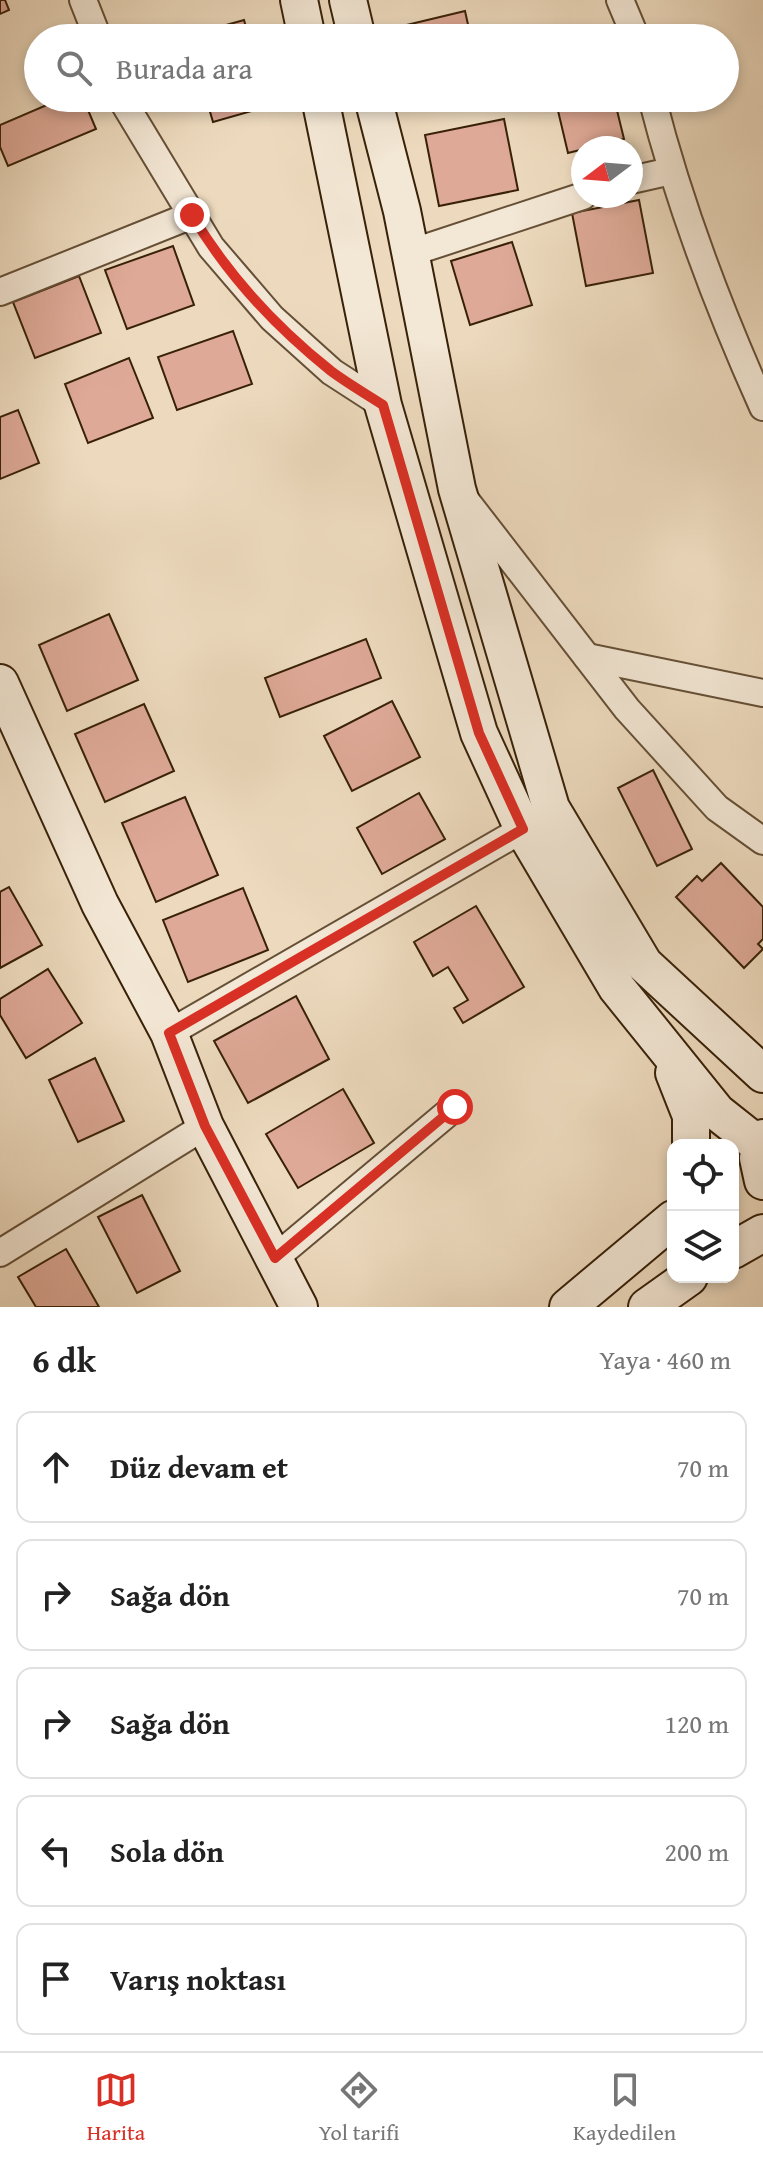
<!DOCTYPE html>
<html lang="tr">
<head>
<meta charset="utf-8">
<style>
	:root { --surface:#fff; --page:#f6f6f6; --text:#222; --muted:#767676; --line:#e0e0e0; --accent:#d93025 }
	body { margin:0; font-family:"Gentium Book Plus",serif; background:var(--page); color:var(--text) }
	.controls { position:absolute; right:24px; bottom:24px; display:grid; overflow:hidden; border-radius:16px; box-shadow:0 4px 12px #0003 }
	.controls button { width:72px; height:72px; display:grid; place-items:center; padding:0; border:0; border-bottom:2px solid var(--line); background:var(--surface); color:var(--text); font:40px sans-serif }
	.compass { position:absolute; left:571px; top:136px; width:72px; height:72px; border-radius:50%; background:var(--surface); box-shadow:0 4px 12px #0003; rotate:254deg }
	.stop { position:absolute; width:24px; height:24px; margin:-18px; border:6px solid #d93025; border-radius:50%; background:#fff }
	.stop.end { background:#d93025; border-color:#fff; box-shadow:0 2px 8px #0008 }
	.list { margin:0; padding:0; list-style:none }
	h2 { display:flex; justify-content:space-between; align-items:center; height:104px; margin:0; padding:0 32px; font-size:34px }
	h2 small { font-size:26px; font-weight:400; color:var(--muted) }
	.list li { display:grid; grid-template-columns:52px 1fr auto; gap:24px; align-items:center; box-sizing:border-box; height:112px; margin:0 16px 16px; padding:0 16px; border:2px solid var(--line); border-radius:16px }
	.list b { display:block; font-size:30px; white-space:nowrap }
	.list em { font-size:26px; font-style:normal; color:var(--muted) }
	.icon { flex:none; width:44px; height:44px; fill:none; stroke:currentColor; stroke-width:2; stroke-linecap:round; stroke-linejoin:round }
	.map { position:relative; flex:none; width:763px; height:1307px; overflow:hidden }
	.search { position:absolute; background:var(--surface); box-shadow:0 4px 12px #0003; left:24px; right:24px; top:24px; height:88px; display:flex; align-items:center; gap:20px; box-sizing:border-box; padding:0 28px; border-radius:44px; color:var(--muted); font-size:30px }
	.sheet { height:744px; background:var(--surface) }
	nav { display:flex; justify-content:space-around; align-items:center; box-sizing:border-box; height:112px; border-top:2px solid var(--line); background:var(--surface); font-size:22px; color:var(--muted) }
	nav a { display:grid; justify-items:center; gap:4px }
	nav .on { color:var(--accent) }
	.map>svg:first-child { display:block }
	.building { fill:#dea997; stroke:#382108; stroke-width:2 }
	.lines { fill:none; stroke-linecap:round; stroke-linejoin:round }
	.street-casing { stroke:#654f36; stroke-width:30 }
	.secondary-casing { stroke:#382108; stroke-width:40 }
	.street { stroke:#f3e7d5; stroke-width:26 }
	.secondary { stroke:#f3e7d5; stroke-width:36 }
	.route { stroke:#d93025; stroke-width:10 }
</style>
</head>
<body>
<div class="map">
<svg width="763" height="1307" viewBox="0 0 763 1307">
	<rect width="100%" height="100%" fill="#eddabe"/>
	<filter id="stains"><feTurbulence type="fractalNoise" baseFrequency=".0025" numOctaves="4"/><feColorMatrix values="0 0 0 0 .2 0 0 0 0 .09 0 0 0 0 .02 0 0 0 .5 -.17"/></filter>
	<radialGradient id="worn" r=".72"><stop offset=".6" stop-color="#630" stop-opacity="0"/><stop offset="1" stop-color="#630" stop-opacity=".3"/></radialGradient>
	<g class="building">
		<path d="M0,0H5L9,10L0,14Z"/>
		<path d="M465,11L471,38H397L394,28Z"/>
		<path d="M244,20L249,38H188L187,36Z"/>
		<path d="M63,98H83L96,129L8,166L0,147V125Z"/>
		<path d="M206,98H267L269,106L213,122Z"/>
		<path d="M555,98H614L624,139L568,153Z"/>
		<path d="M504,119L518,190L439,206L425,135Z"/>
		<path d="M639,200L653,273L586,286L572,213Z"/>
		<path d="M512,242L532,305L470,325L451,261Z"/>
		<path d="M173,246L194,305L127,329L105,270Z"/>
		<path d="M79,276L101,333L35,358L13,302Z"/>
		<path d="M233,331L252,384L177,410L158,357Z"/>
		<path d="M129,358L153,418L88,443L65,384Z"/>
		<path d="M18,410L39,463L0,479V417Z"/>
		<path d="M109,614L138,680L67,711L39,645Z"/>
		<path d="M366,639L381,678L280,717L265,678Z"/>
		<path d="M392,701L420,757L352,791L324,736Z"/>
		<path d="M144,704L174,771L105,802L75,734Z"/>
		<path d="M653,770L692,849L657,866L618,788Z"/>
		<path d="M419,793L445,839L382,874L357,828Z"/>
		<path d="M185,797L218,875L156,902L122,823Z"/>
		<path d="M721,863L763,907V939L758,944L763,949L744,968L676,897L697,876L702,881Z"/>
		<path d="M9,887L42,945L0,968V892Z"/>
		<path d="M243,888L268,950L188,982L163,920Z"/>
		<path d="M476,906L524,987L463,1023L454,1008L468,1000L448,967L433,976L414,942Z"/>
		<path d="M48,969L82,1023L26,1058L0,1015V999Z"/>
		<path d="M296,996L329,1059L248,1103L214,1041Z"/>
		<path d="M95,1058L124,1121L78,1142L49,1080Z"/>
		<path d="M343,1089L374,1143L298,1188L266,1134Z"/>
		<path d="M142,1195L180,1271L137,1293L98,1217Z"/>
		<path d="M66,1249L99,1307H36L18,1277Z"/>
	</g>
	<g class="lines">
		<g class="street-casing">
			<g id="street">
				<path d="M83,0L98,38"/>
				<path d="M620,0L636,38"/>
				<path d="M121,98L211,247L272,318L332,372L383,405"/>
				<path d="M652,98C679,204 718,307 763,407"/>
				<path d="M631,180L671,171"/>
				<path d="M410,253L583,196"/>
				<path d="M0,292L192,215"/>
				<path d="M467,502L627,709L717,808L763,841"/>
				<path d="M587,657L763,693"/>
				<path d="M169,1033L523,829"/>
				<path d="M0,1253L205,1126"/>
				<path d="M275,1258L455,1107"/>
			</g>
		</g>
		<g class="secondary-casing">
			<g id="secondary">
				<path d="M299,0L307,38"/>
				<path d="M348,0L357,38"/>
				<path d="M320,98L383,405L479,733L523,829L617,988L717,1112L760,1146"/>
				<path d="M373,98L402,211L457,489L551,808L644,964L763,1074"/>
				<path d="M0,683L100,904L169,1033L205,1126L299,1307"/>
				<path d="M674,1073L691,1116V1145"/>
				<path d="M763,1138L758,1158L763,1181"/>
				<path d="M733,1250L763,1233"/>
				<path d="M568,1307L673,1219"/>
				<path d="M647,1307L689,1277"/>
			</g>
		</g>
		<use href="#street" class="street"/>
		<use href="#secondary" class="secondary"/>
	</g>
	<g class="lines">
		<path class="route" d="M192,215C227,274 277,328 331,371C347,383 366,394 383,405L479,733L523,829L169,1033L205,1126L275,1258L455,1107"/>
	</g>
	<rect width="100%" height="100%" filter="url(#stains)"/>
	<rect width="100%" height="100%" fill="url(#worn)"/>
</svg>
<div class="controls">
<button><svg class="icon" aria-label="locate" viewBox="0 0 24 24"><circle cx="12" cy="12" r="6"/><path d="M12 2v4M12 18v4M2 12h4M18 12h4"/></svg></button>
<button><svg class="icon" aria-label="layers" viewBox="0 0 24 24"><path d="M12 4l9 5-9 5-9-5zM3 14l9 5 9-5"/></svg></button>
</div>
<svg class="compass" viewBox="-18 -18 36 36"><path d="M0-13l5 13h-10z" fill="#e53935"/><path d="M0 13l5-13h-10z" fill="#767676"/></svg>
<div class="stop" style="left:455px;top:1107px"></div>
<div class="stop end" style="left:192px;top:215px"></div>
<div class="search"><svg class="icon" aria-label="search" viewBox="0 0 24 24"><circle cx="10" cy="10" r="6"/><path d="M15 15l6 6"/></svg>Burada ara</div>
</div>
<section class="sheet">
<h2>6 dk<small>Yaya · 460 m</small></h2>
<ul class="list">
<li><svg class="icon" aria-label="ahead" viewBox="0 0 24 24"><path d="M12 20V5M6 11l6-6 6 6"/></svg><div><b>Düz devam et</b></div><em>70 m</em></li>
<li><svg class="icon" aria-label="right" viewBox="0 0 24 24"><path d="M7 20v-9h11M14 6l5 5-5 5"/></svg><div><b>Sağa dön</b></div><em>70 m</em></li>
<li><svg class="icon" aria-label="right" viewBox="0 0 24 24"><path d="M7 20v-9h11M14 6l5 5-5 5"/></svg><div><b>Sağa dön</b></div><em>120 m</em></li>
<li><svg class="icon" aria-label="left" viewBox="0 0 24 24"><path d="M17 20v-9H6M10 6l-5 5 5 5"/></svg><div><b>Sola dön</b></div><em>200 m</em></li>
<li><svg class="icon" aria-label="arrive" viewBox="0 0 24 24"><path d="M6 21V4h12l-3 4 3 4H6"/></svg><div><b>Varış noktası</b></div></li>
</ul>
</section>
<nav>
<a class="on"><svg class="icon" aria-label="map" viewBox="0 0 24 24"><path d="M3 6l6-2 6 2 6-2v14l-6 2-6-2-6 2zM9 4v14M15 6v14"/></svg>Harita</a>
<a><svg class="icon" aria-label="directions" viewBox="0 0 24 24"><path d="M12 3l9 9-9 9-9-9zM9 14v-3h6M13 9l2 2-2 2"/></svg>Yol tarifi</a>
<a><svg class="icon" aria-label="saved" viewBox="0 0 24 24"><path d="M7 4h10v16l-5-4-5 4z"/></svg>Kaydedilen</a>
</nav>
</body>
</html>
